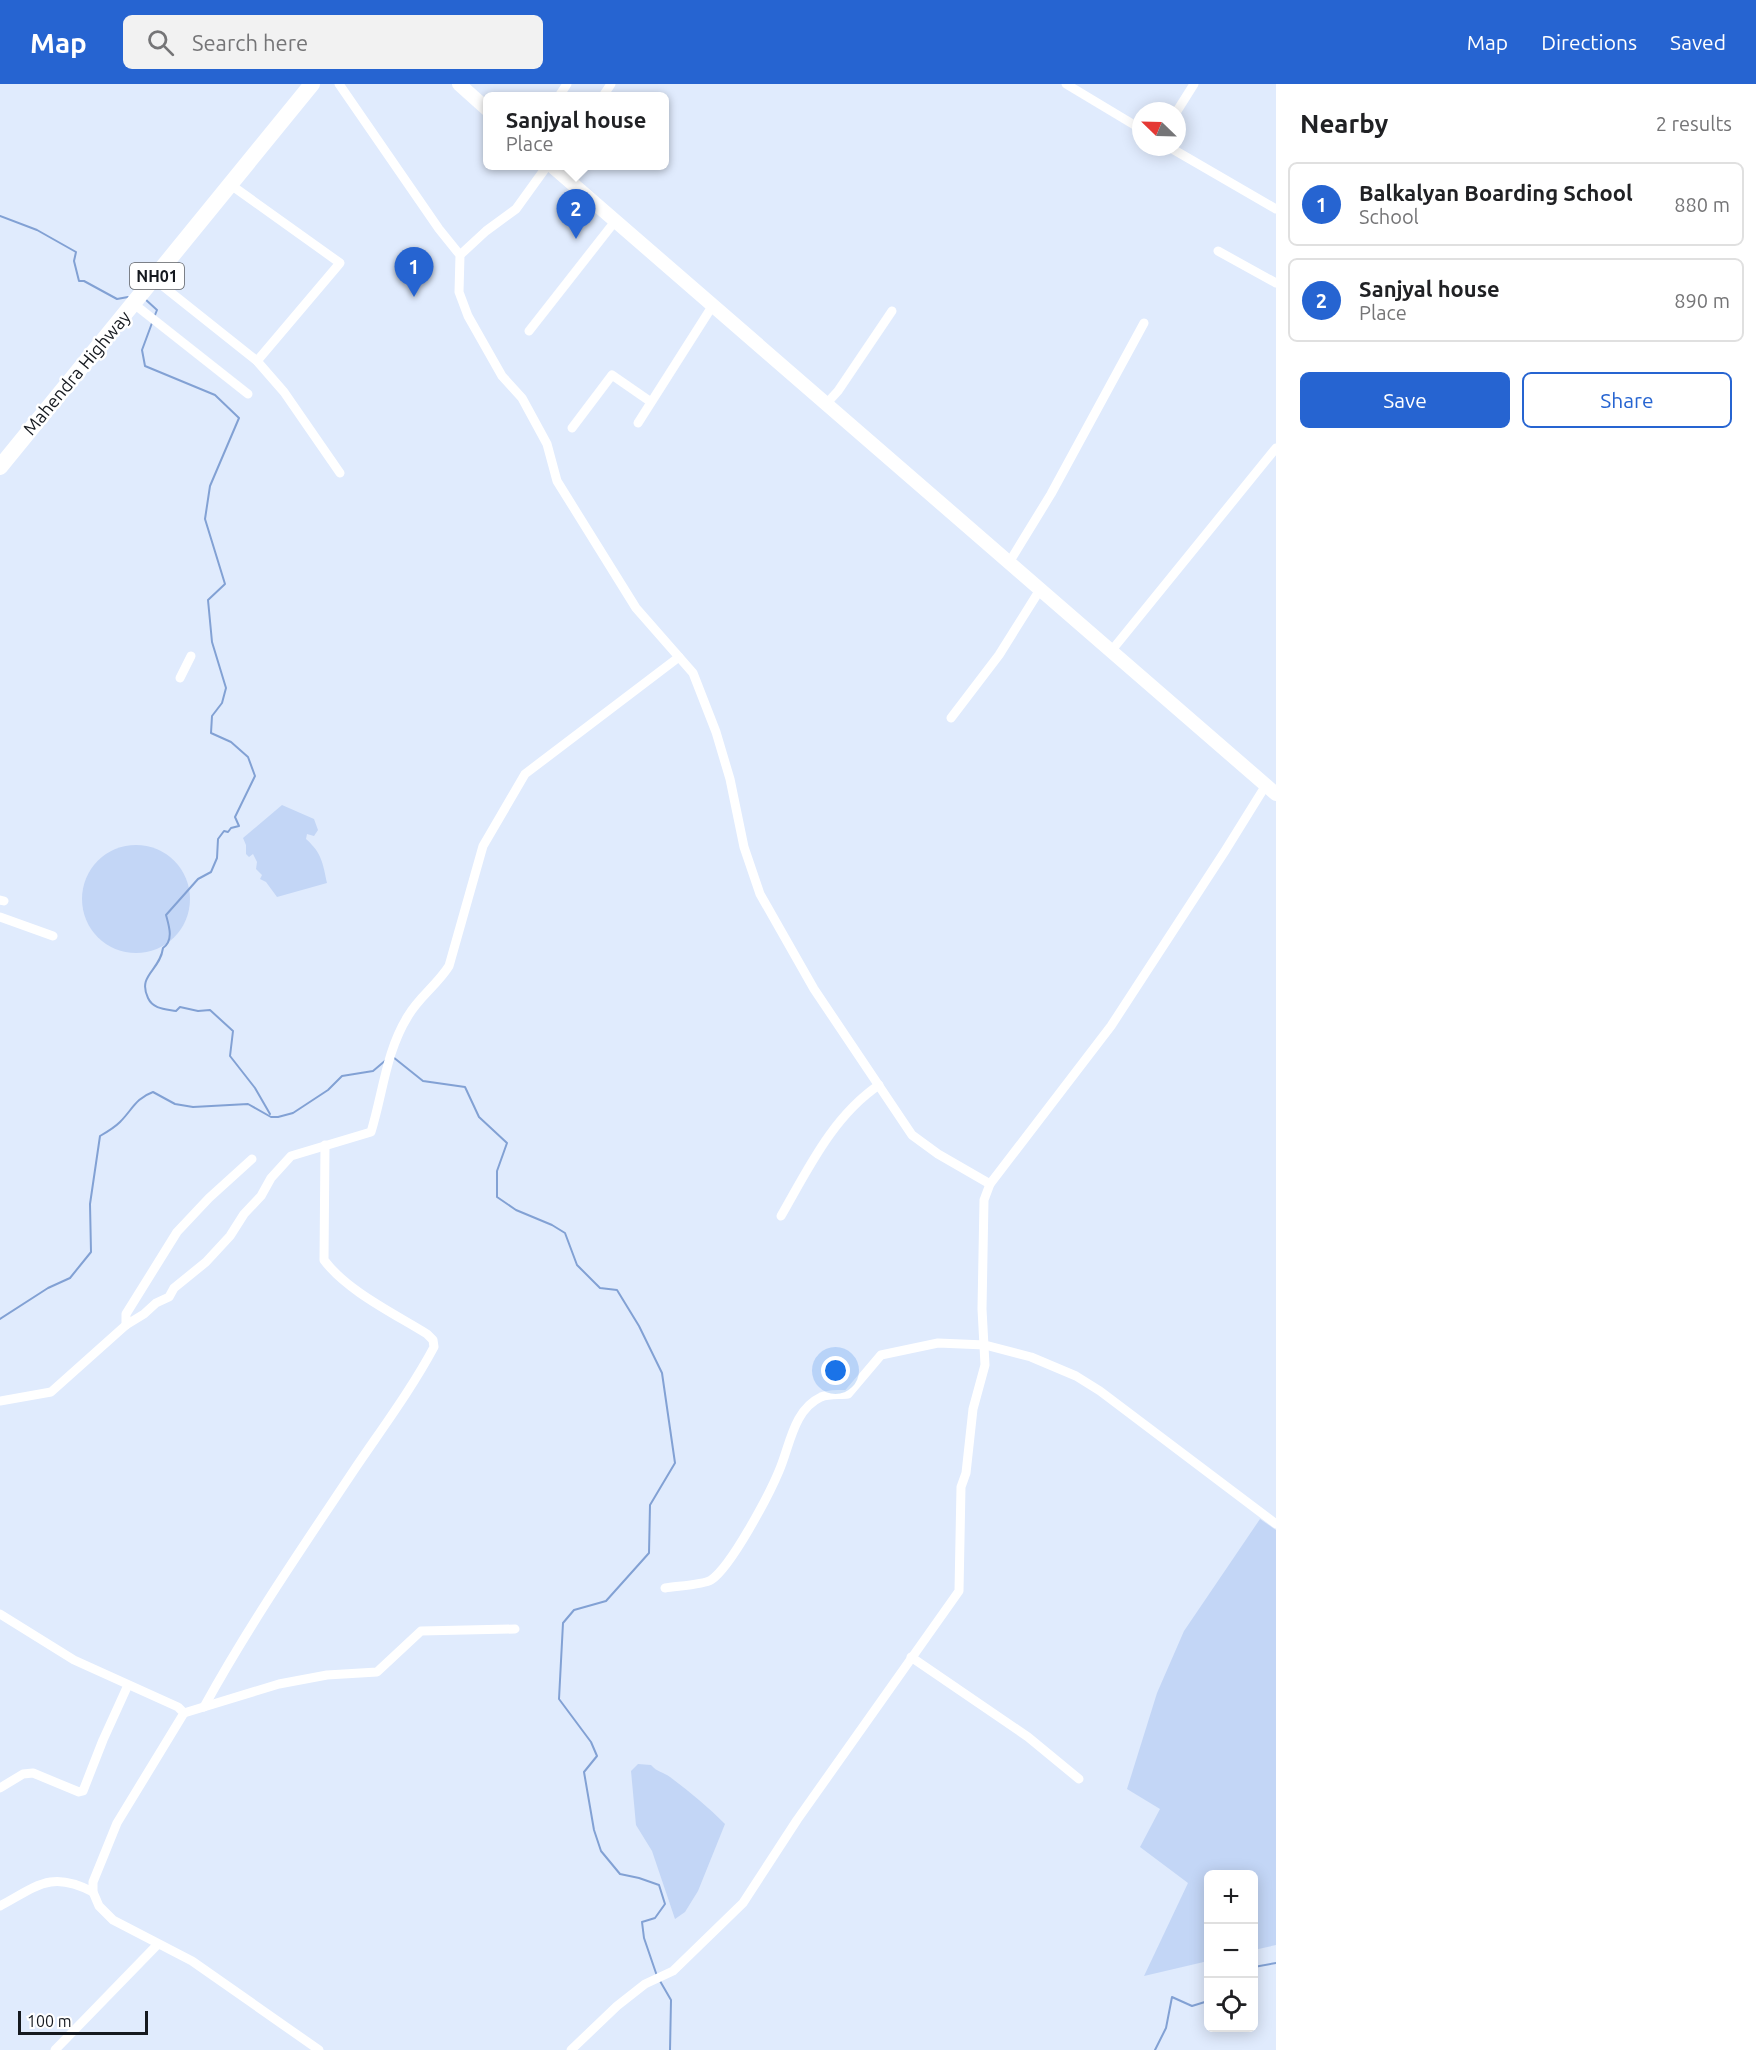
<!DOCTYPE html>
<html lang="en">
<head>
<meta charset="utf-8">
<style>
	:root { --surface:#fff; --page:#f2f2f2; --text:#202124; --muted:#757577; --line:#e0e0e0; --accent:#2664d1 }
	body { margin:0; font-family:Ubuntu,sans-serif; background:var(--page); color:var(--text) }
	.controls { position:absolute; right:18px; bottom:18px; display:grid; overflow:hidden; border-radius:9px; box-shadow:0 3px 15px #0003 }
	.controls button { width:54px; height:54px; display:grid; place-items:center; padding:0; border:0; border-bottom:2px solid var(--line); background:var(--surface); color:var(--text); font:30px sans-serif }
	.compass { position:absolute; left:1132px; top:18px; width:54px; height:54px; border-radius:50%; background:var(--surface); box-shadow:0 3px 15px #0003; rotate:293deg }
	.scale { position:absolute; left:18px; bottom:15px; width:130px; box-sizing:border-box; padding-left:6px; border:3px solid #15191f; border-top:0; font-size:16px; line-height:21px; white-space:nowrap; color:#15191f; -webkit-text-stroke:4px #fff; paint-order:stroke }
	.you { position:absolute; left:836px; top:1287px; width:21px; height:21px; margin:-15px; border:4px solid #fff; border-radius:50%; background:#1a73e8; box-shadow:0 0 0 9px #1a73e833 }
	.badge { display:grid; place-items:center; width:39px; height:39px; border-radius:50%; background:var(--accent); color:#fff; font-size:20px; font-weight:700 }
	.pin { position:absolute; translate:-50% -50px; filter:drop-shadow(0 2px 3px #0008) }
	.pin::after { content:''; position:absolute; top:32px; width:21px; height:18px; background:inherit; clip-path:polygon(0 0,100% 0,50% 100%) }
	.popup { position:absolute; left:483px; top:8px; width:186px; height:78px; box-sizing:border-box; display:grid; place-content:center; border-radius:9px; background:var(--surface); filter:drop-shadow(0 2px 4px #0005); font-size:20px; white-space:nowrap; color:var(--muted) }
	.popup b { font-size:22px; color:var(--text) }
	.popup::after { content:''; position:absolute; left:50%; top:100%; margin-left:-12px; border:12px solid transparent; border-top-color:var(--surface) }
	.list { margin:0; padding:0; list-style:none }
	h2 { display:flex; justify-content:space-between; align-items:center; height:78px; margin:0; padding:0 24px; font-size:26px }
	h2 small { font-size:20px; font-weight:400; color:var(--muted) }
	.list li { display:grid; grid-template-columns:39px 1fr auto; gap:18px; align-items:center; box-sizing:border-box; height:84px; margin:0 12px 12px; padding:0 12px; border:2px solid var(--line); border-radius:9px }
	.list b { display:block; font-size:22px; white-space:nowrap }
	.list p { margin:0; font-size:20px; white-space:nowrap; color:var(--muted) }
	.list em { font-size:20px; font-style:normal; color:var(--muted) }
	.actions { display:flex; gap:12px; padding:18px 24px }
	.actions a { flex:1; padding:14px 0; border:2px solid var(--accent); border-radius:9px; text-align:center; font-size:21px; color:var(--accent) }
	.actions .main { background:var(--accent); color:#fff }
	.icon { flex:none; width:33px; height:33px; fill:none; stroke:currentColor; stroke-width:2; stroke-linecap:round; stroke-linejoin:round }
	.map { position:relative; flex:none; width:1276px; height:1966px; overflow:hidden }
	header { display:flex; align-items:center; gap:36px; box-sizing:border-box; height:84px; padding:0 30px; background:var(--accent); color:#fff }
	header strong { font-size:28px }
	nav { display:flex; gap:33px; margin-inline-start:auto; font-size:21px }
	.search { width:420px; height:54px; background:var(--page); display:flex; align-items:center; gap:15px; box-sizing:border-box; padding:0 21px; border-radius:9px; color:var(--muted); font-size:22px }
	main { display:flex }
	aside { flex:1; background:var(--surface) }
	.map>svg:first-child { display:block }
	.green { fill:#c3d6f6 }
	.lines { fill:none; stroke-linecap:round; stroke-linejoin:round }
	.stream { stroke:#82a1d4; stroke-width:2 }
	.street { stroke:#fff; stroke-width:9 }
	.secondary { stroke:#fff; stroke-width:14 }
	.highway { stroke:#fff; stroke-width:16 }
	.labels { text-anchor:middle; stroke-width:5; stroke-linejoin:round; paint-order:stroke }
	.shield { fill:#fff; stroke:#5b5e62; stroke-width:1.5 }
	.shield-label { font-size:16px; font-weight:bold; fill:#15191f }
	.street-label { font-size:18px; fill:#15191f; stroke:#fff }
</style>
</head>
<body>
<header>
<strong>Map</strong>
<div class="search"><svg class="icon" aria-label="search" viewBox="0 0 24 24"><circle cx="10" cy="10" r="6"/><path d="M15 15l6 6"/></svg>Search here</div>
<nav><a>Map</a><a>Directions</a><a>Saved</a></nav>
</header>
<main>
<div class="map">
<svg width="1276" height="1966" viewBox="0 0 1276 1966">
	<rect width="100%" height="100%" fill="#e0ebfd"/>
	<g class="green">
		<path d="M282,721L314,735L318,746L314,752L307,750L306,755C322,769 323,780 327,799L277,813L266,798L260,795L262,791L256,785L257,778L253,770L249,773L246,770V761L243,754Z"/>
		<circle cx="136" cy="815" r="54"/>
		<path d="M1260,1435L1276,1446V1861L1254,1866V1790H1208V1877L1144,1892L1188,1799L1140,1763L1160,1725L1127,1705L1157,1609L1184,1547Z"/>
		<path d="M638,1680L651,1681C657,1688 663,1688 670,1693C690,1708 708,1723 725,1740L698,1807L685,1828L675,1835L652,1767L636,1741L631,1687Z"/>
	</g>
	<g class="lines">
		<g class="stream">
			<path d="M0,132L37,146L76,168L74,177L79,197H84L117,215L128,213"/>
			<path d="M145,215L157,226L155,231"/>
			<path d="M152,239L142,266L145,282L215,311L239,334L210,402L205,435L225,500L208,516L212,558L226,604L222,619L212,632L211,649L231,658L248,673L255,692L235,733L239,742L231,744L228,748L224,747L218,755L217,774L211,788L198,795L166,831C169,842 174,856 163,864C160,887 137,891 148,914C153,925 165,925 176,927L180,923L198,927L210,926L233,947L230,972L255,1004L270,1030"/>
			<path d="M393,973L423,997L465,1003L479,1033L507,1059L497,1087V1113L516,1126L552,1141L565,1149L577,1181L600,1204L617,1206L639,1242L662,1289L675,1379L650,1421L649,1469L606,1517L574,1526L563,1539L559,1615L591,1658L597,1672L584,1688L594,1746L601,1767L620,1790L639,1794L659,1801L665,1820L655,1834L642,1838L644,1854L657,1892"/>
			<path d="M0,1235L48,1204L70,1194L91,1168L90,1120L100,1052C107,1048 115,1043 120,1038C132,1026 136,1014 153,1008L175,1020L193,1023L248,1020L271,1033H278L293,1029L328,1006L342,992L373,987L386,976"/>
			<path d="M1254,1883L1276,1879"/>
			<path d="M660,1897L671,1916L670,1966"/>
			<path d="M1155,1966L1166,1944L1172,1913L1192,1922L1208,1917"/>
		</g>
		<g class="street">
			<path d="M339,0L439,145L460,171L459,208L468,232L502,292L522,314L547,360L557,397L636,524L693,589L716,648L730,695L744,763L760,810L814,905L912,1051L938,1070L990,1100"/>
			<path d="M1066,0L1141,45"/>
			<path d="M559,12L567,0"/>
			<path d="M603,12L611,0"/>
			<path d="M1177,27L1194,0"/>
			<path d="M1169,63L1276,125"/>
			<path d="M231,101L340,179L257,277"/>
			<path d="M1218,167L1276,199"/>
			<path d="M460,171L486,147L516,125L547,82"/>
			<path d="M154,195L257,277L284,308L340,389"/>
			<path d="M134,220L248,310"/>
			<path d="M529,247L616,136"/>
			<path d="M827,319L838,307L892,227"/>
			<path d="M638,339L713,221"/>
			<path d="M572,344L612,291L651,318"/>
			<path d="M1010,477L1051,410L1144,239"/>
			<path d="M1112,566L1276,364"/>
			<path d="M180,594L191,572"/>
			<path d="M951,634L999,571L1041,504"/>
			<path d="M0,816L4,817"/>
			<path d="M0,833L53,852"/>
			<path d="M781,1132C808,1085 833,1032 879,1001"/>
			<path d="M126,1241V1230L177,1148L209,1114L252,1075"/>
			<path d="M0,1317L51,1308L126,1241L144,1230L156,1219L169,1213L174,1204L206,1178L230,1152L244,1130L261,1112L271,1094L291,1072L371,1048C383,1009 386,967 408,932C419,913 437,901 449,882L483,762L525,690L679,573"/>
			<path d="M665,1504C676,1502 703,1501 711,1496C731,1483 769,1411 779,1387C790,1362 793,1326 821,1313C828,1310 840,1311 848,1310L881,1271L938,1259L985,1261L1031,1273L1076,1292L1100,1307L1276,1440"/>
			<path d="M0,1530L74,1576L178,1623L184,1629L117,1739L93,1798V1808L99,1822L113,1836L192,1877L319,1966"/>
			<path d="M911,1573L1028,1653L1079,1695"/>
			<path d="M204,1623C249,1541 302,1464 354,1386C381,1346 411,1306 434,1263L433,1256L427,1250C395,1230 347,1207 324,1176L325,1061"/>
			<path d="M184,1629L279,1600L327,1591L377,1588L421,1547L515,1545"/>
			<path d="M0,1704L23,1690L33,1689L79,1708L83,1707L103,1656L128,1601"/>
			<path d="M0,1822C37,1802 51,1786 93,1808"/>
			<path d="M55,1966L158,1860"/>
			<path d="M571,1966L617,1922L645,1900L673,1887L743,1819L797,1736L959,1507L961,1403L966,1389L973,1325L985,1281L982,1225L984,1116L990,1100L1111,942L1225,767L1266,701"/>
		</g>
		<g class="secondary">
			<path d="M459,0L488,26"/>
			<path d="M552,82L1276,710"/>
		</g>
		<path class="highway" d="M0,383L312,0"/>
	</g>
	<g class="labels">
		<rect class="shield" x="130" y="179" width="54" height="26" rx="4.5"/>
		<g class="shield-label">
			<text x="157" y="198">NH01</text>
		</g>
		<g class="street-label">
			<text transform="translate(77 289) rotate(-50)" y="6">Mahendra Highway</text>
		</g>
	</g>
</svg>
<div class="controls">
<button>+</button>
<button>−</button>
<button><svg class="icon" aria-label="locate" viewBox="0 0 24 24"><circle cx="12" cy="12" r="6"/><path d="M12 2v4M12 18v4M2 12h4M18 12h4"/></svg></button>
</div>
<svg class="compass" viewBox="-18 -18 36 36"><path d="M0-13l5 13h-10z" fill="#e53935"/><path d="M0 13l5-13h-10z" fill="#757577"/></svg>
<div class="scale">100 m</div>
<div class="you"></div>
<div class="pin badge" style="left:414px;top:213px">1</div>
<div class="pin badge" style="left:576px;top:155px">2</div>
<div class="popup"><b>Sanjyal house</b>Place</div>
</div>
<aside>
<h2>Nearby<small>2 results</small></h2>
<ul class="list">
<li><span class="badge">1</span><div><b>Balkalyan Boarding School</b><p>School</p></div><em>880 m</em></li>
<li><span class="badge">2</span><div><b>Sanjyal house</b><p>Place</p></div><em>890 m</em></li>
</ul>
<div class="actions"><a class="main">Save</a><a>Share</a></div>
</aside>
</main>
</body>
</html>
